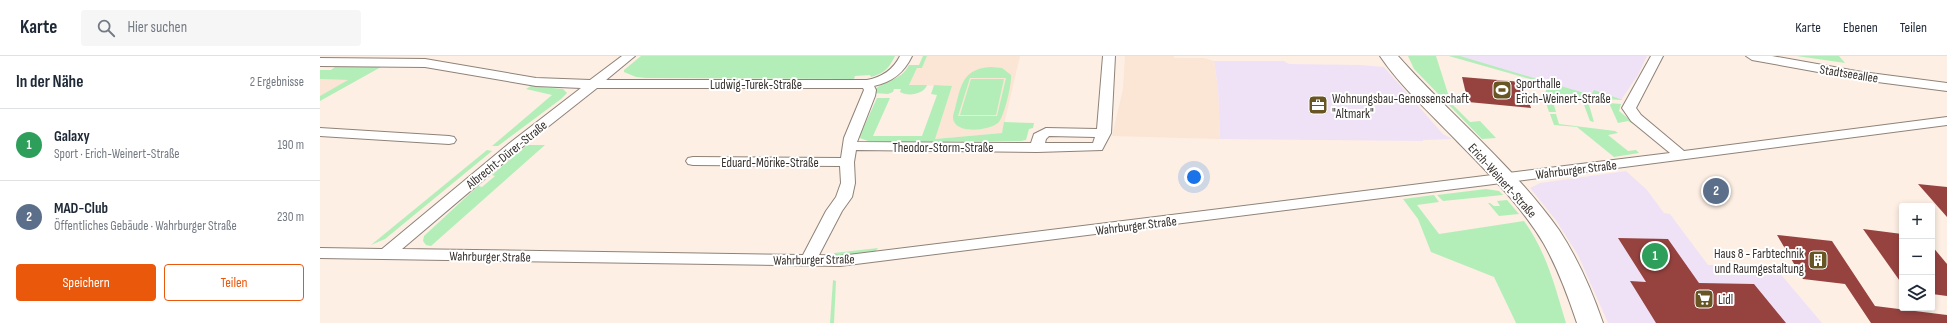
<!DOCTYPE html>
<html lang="de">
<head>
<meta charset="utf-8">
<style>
	:root { --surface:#fff; --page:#f6f6f7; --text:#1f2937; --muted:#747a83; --line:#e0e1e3; --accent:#ea580c }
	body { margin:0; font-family:"Sofia Sans Condensed",sans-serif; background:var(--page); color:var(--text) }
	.controls { position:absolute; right:12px; bottom:12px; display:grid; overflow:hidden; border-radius:4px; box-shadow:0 2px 6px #0003 }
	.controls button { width:36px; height:36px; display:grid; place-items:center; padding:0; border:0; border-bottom:1px solid var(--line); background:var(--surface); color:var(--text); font:20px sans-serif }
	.you { position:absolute; left:874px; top:121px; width:14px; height:14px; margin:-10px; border:3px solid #fff; border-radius:50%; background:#1a73e8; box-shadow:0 0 0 6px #1a73e833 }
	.badge { display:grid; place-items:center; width:26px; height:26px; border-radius:50%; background:var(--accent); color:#fff; font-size:13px; font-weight:700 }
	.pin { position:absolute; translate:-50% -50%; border:2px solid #fff; box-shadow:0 1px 4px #0006 }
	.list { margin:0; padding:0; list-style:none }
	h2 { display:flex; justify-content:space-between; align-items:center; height:52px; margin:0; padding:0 16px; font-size:17px }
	h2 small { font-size:13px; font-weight:400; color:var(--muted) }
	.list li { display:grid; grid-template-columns:26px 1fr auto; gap:12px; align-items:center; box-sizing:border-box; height:72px; padding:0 16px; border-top:1px solid var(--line) }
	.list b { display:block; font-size:15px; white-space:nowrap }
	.list p { margin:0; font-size:13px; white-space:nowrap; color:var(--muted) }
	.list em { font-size:13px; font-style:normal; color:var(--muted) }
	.actions { display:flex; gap:8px; padding:12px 16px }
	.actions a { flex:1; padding:9px 0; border:1px solid var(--accent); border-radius:4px; text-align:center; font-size:14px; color:var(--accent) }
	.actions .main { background:var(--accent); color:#fff }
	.icon { flex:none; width:22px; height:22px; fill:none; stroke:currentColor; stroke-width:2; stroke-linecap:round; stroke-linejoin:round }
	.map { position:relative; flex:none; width:1627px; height:267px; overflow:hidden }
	header { display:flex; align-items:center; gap:24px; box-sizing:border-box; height:56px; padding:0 20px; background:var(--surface); border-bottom:1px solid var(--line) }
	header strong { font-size:19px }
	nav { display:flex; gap:22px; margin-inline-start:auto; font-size:14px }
	.search { width:280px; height:36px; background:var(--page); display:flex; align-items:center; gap:10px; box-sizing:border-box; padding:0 14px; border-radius:4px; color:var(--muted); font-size:15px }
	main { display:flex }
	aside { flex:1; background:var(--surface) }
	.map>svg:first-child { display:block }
	.commercial { fill:#f0e2f6 }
	.built { fill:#fbe5d5 }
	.green { fill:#b3eeb9; fill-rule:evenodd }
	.building { fill:#964340 }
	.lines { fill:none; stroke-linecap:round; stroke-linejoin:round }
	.street-casing { stroke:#8f8278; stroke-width:2 }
	.secondary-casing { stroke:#8f8278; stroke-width:2 }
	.street { fill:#fff; fill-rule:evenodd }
	.secondary { fill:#fff; fill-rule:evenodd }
	.labels { text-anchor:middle; stroke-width:4; stroke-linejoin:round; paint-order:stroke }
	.street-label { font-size:13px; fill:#37312d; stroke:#fff }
	.poi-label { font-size:13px; fill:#37312d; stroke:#fff; text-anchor:start }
</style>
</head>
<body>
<header>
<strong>Karte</strong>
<div class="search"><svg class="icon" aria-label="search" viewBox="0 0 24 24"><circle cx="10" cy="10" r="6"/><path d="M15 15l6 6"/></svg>Hier suchen</div>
<nav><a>Karte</a><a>Ebenen</a><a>Teilen</a></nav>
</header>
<main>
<aside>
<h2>In der Nähe<small>2 Ergebnisse</small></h2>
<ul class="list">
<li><span class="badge" style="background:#2e9e5b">1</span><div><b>Galaxy</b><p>Sport · Erich-Weinert-Straße</p></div><em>190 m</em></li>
<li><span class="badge" style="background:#5c6f8a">2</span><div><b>MAD-Club</b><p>Öffentliches Gebäude · Wahrburger Straße</p></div><em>230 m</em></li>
</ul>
<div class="actions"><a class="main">Speichern</a><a>Teilen</a></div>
</aside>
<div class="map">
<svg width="1627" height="267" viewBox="0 0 1627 267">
	<rect width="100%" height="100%" fill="#fdefe4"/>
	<g class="commercial">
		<path d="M1129,0H1327L1318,19L1301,44L1273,41Z"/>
		<path d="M894,5H964L969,8L1042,9L1064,11L1123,78L1132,83L1103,84V85L900,83L898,34Z"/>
		<path d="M1306,115L1327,134L1344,157L1350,158L1388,209H1453L1502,267H1288L1258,199L1235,163L1210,132L1220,127Z"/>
	</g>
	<g class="built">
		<path d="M607,0H700L682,77L614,83L632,30L589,29L597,12H602Z"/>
		<path d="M805,0H854V2H884L894,5L898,34L900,83L792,80L803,33Z"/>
		<path d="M0,23L29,24L0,40Z"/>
	</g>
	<g class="green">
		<path d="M321,0H575C569,12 565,17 551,21L550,19L535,20L534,23L326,22L316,21L304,16V14Z"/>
		<path d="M603,0H607L602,12H597L589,29H607C604,38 588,41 580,36L581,33H574L573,36L568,38L554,37V34C565,24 581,25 589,9H599Z"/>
		<path d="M1088,0H1116L1131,47H1127L1094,13Z"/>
		<path d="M1129,0H1140L1271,39L1274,34L1303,44L1267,42L1274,66L1270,65L1261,41L1241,38L1242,43L1232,42L1236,56H1229L1224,41L1228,28Z"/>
		<path d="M1477,0H1519L1525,7Z"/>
		<path d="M15,11H61L0,45V40L28,24L0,23V14H11Z"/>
		<path d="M671,11L682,12L691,19C692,27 684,62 678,67C668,75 632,79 633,60C641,34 639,13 671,11ZM650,22H686L677,60H638Z"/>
		<path d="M651,23H684L676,59H640Z"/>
		<path d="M614,29L632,30L615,83L682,77L684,66L714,67L713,72L709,73L706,84L701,85H548L540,82L539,81L557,42H570L553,80H602L617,39L611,38Z"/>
		<path d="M211,30L243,33L247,37L241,43L178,90H172L232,39L206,33Z"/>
		<path d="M1289,47L1301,48L1299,55L1320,72L1308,65L1298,67Z"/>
		<path d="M1129,49H1133L1150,66L1160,65L1176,82L1162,83Z"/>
		<path d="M1230,58H1236L1239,68L1295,75L1298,77L1288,79L1308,95L1316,94L1319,97L1294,101L1257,71L1234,69Z"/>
		<path d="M207,89H225L111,190L106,189L103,185L104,180L158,130L162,131L175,120L172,119Z"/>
		<path d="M167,94L172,95L65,183L51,189Z"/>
		<path d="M1166,133L1179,135L1183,139L1123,145L1117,139Z"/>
		<path d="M1114,139L1119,146L1097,149L1119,178L1204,165C1227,197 1235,231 1246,267H1196L1174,221L1111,196L1098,163L1083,143Z"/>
		<path d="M1187,144L1199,158L1179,160L1168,147H1170L1174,150H1180L1177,145Z"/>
		<path d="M558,192L554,197L514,201V197Z"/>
		<path d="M513,224L516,225L514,267H510Z"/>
	</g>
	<g class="building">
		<path d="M1142,21L1202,26L1211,52L1148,46Z"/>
		<path d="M1598,128L1627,131V161Z"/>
		<path d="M1543,173L1582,178V228Z"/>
		<path d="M1457,179L1512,185L1555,250L1627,259V267H1551L1525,228L1483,223Z"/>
		<path d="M1298,182L1348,183L1379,227L1434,228L1466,267H1336L1310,225L1326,226Z"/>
		<path d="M1612,190L1627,208V240L1612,238Z"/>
	</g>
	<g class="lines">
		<g class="street-casing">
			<g id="street">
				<path d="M302,0H315L286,24H547C562,21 573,14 580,0H592C584,17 572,26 554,30L556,34L555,40L537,86L711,87L714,78L726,72L777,73L783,0H795L791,77L782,94L717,96L536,94L534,106L535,127L532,141L522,155L499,199L520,200L1350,97L1311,65L1302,52L1331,0H1343L1316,52L1321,59L1364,95L1627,61V69L1166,129L520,210L0,202V192L62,193L191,86L261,32L216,30L105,11L0,10V2L105,3L216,22L270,24ZM277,32H543L544,34L524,82L521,102L373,101L368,102L366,105L368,108L373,109L520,110L521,127L516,141L506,155L483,199L82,193L201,92ZM729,80L775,81L773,87H725L726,83Z"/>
				<path d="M1426,0H1452L1542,16L1627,27V35L1542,24L1432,4Z"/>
				<path d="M0,72L129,80L134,81L136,84L134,87L129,88L0,80Z"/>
			</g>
		</g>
		<g class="secondary-casing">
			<path id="secondary" d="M1060,0H1078C1130,59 1193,109 1239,174C1258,203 1272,235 1283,267H1257C1248,240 1238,213 1224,188C1201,149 1167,116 1136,84C1110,57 1081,31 1060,0Z"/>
		</g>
		<use href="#street" class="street"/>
		<use href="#secondary" class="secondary"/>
	</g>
	<defs>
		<g id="stadium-square" transform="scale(1)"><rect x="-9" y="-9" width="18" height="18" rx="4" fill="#675523" stroke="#fff"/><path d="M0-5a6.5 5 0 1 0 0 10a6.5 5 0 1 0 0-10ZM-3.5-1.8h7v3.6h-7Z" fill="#fff"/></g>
		<g id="office-square" transform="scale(1)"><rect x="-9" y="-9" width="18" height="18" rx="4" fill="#675523" stroke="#fff"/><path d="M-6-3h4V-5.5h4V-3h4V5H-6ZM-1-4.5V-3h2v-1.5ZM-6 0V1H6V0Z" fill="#fff"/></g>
		<g id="building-square" transform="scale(1)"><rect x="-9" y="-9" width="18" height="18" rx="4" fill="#675523" stroke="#fff"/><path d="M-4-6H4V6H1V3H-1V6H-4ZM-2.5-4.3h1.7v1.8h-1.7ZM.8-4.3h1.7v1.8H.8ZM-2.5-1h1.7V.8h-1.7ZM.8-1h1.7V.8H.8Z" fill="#fff"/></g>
		<g id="supermarket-square" transform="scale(1)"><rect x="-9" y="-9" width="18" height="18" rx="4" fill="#675523" stroke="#fff"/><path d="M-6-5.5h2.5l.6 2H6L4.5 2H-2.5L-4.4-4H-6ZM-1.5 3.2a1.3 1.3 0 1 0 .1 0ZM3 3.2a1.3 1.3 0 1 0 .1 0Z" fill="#fff"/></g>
	</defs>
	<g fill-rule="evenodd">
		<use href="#stadium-square" x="1182" y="34"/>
		<use href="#office-square" x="998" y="49"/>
		<use href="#building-square" x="1498" y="204"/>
		<use href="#supermarket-square" x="1384" y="243"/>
	</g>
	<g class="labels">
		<g class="street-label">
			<text transform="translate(1529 17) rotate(9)" y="5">Stadtseeallee</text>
			<text x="436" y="33">Ludwig-Turek-Straße</text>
			<text x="623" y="96">Theodor-Storm-Straße</text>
			<text transform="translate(186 98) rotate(-39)" y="5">Albrecht-Dürer-Straße</text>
			<text x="450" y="111">Eduard-Mörike-Straße</text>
			<text transform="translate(1256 113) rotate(-7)" y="5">Wahrburger Straße</text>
			<text transform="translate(1183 124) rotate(48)" y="5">Erich-Weinert-Straße</text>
			<text transform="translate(816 169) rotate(-7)" y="5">Wahrburger Straße</text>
			<text transform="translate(170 200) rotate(1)" y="5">Wahrburger Straße</text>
			<text transform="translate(494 203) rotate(-1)" y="5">Wahrburger Straße</text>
		</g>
		<g class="poi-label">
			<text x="1196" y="32">Sporthalle<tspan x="1196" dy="15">Erich-Weinert-Straße</tspan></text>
			<text x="1012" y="47">Wohnungsbau-Genossenschaft<tspan x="1012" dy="15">"Altmark"</tspan></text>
			<text x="1484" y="202" text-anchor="end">Haus 8 - Farbtechnik<tspan x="1484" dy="15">und Raumgestaltung</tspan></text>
			<text x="1398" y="248">Lidl</text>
		</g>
	</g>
</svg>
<div class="controls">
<button>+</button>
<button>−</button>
<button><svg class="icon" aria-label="layers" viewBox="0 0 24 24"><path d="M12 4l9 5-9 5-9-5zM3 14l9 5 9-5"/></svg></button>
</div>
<div class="you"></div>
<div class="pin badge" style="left:1335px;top:200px;background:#2e9e5b">1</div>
<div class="pin badge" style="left:1396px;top:135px;background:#5c6f8a">2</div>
</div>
</main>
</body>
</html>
